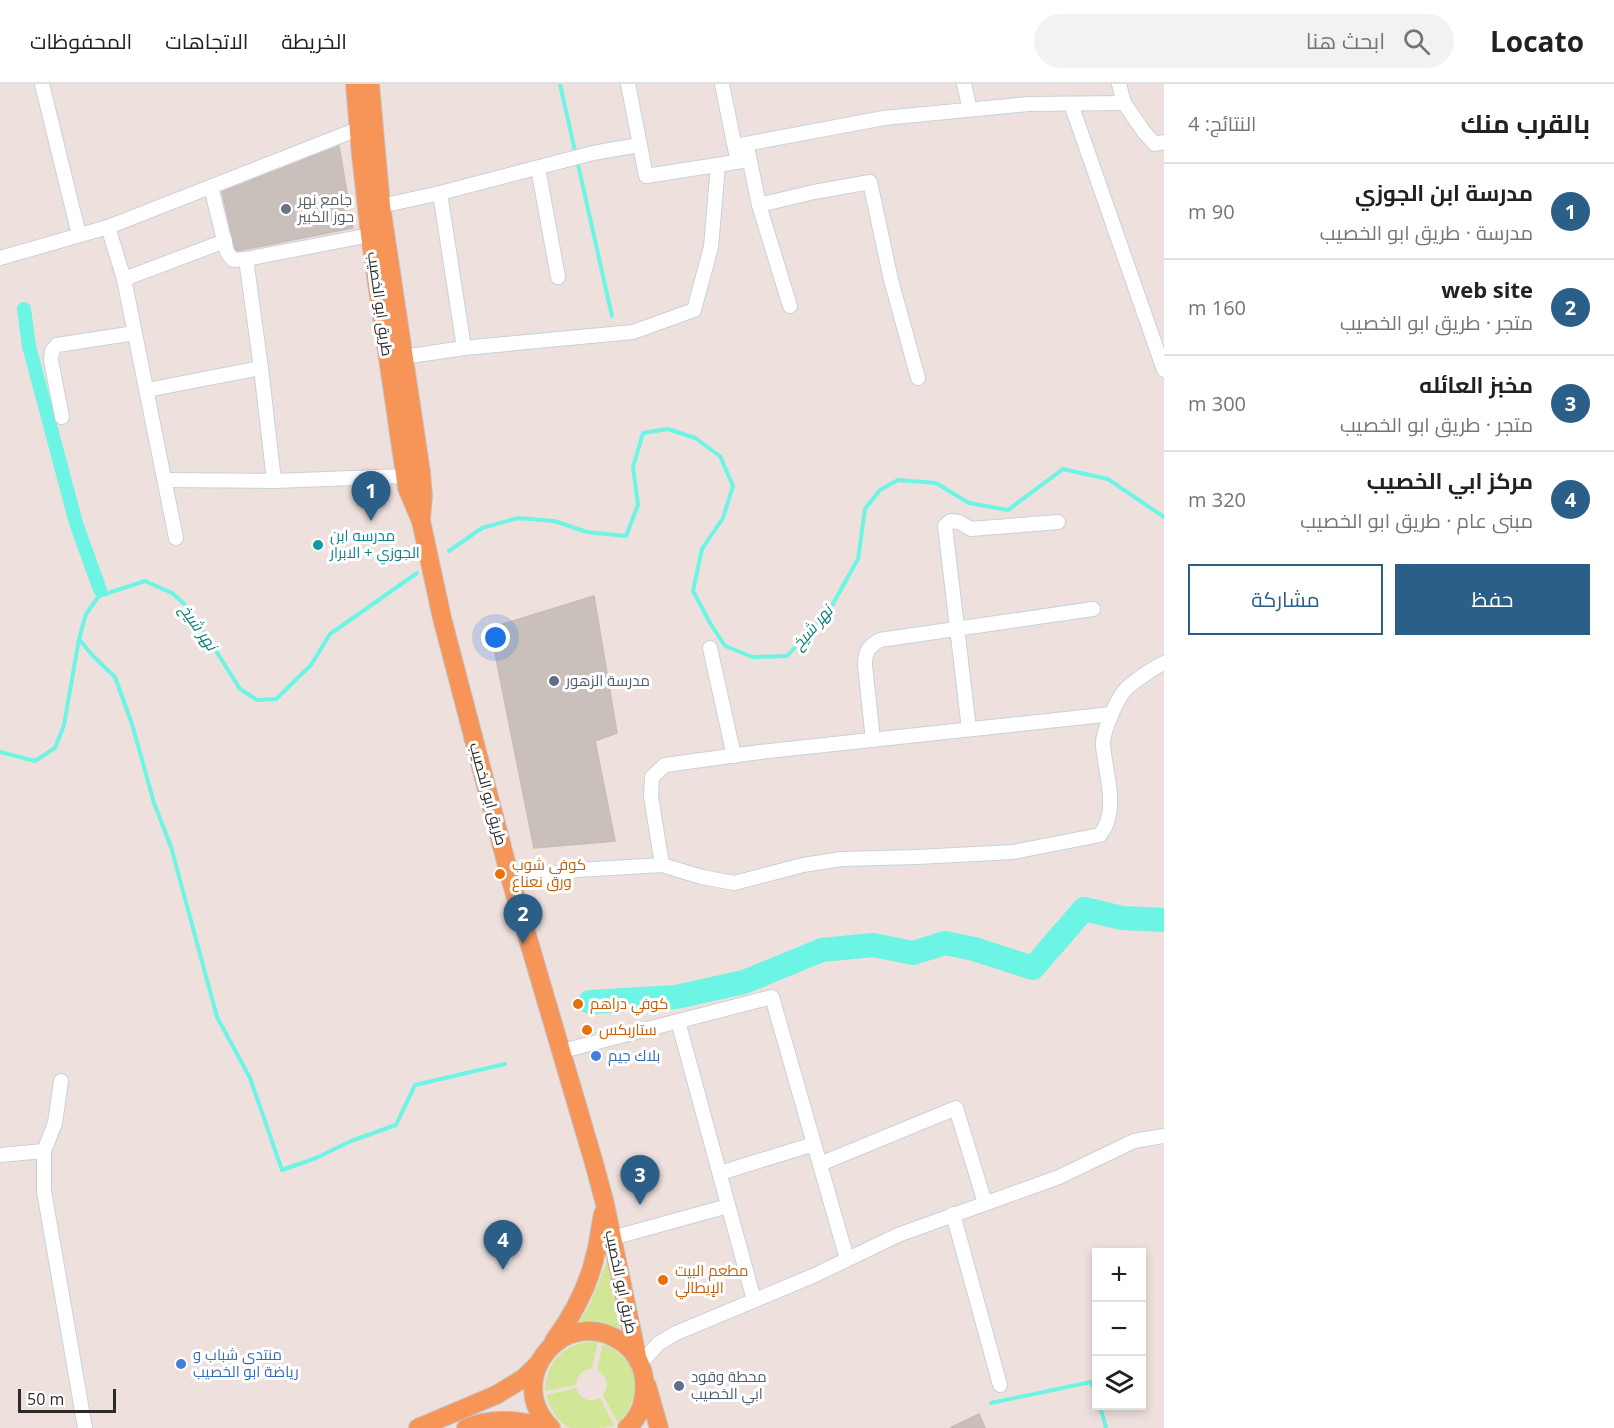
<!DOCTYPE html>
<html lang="ar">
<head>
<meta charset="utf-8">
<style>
	:root { --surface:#fff; --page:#f2f2f2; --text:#202124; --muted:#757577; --line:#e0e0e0; --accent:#2b5f87 }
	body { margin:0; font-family:"Open Sans",Cairo,sans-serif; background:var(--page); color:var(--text); direction:rtl }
	.controls { position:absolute; right:18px; bottom:18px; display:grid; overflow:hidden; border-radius:0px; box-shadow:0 3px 9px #0003 }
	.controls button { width:54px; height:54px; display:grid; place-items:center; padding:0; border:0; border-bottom:2px solid var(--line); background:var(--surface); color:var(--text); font:30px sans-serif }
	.scale { position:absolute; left:18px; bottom:15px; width:98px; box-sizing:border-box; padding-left:6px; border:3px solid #2b2b2b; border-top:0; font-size:16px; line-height:21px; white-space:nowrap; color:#2b2b2b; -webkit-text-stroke:4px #fff; paint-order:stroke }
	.you { position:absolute; left:496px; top:554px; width:21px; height:21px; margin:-15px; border:4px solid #fff; border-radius:50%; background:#1a73e8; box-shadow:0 0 0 9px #1a73e833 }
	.badge { display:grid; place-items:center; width:39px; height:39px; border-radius:50%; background:var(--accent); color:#fff; font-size:20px; font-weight:700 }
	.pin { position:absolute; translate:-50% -50px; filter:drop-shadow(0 2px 3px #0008) }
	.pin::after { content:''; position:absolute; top:32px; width:21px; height:18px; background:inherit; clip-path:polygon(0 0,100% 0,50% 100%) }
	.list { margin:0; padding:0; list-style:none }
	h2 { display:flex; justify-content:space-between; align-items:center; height:78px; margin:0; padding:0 24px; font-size:26px }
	h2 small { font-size:20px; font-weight:400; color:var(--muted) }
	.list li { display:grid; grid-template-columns:39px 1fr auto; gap:18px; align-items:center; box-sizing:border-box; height:96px; padding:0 24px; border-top:2px solid var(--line) }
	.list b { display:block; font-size:22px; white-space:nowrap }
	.list p { margin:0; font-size:20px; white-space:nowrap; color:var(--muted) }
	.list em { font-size:20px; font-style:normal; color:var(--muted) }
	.actions { display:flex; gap:12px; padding:18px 24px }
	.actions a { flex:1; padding:14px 0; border:2px solid var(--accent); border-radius:0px; text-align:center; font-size:21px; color:var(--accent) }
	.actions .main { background:var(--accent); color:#fff }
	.icon { flex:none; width:33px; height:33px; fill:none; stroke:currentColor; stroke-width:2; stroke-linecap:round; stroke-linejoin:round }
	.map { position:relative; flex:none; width:1164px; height:1344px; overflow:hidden; direction:ltr }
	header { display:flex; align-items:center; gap:36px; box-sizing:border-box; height:84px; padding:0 30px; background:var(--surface); border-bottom:2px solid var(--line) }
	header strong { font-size:28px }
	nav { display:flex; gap:33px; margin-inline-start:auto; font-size:21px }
	.search { width:420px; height:54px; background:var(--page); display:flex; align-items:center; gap:15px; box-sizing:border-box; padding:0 21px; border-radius:33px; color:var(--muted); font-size:22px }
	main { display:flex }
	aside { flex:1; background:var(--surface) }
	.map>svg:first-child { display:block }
	.green { fill:#d1e797 }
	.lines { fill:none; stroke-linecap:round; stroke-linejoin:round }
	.stream { stroke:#6cf4e4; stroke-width:4 }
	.canal { stroke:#6cf4e4; stroke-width:14 }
	.river { stroke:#6cf4e4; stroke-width:24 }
	.building { fill:#c9bfbb; stroke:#c9bbb6; stroke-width:1.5 }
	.minor-casing { stroke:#c8d2da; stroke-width:16 }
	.major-casing { stroke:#c4c4c4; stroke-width:20 }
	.minor { stroke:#fff; stroke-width:14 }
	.major { stroke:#f79559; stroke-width:18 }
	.worship-dot { fill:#6b7280; stroke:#fff; stroke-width:2 }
	.culture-dot { fill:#0f9aa8; stroke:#fff; stroke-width:2 }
	.service-dot { fill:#5c6f8a; stroke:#fff; stroke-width:2 }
	.food-dot { fill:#e8710a; stroke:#fff; stroke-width:2 }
	.shop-dot { fill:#3f7fe0; stroke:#fff; stroke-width:2 }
	.labels { text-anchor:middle; stroke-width:6; stroke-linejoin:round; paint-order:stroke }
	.worship-label { font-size:15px; fill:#5b616d; stroke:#fff; text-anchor:start }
	.street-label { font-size:15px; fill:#2b2b2b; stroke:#fff }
	.culture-label { font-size:15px; fill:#0d838f; stroke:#fff; text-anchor:start }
	.service-label { font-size:15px; fill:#4e5e75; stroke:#fff; text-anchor:start }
	.food-label { font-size:15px; fill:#c56008; stroke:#fff; text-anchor:start }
	.shop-label { font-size:15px; fill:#366cbe; stroke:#fff; text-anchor:start }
	.water-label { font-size:16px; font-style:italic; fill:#0a7f7a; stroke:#fff }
</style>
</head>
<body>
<header>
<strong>Locato</strong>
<div class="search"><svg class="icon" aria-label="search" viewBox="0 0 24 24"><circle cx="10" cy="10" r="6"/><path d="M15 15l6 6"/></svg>ابحث هنا</div>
<nav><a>الخريطة</a><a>الاتجاهات</a><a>المحفوظات</a></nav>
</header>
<main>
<aside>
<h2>بالقرب منك<small>النتائج: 4</small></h2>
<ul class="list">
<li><span class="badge">1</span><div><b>مدرسة ابن الجوزي</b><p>مدرسة · طريق ابو الخصيب</p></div><em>90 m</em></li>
<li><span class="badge">2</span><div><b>web site</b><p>متجر · طريق ابو الخصيب</p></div><em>160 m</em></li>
<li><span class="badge">3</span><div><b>مخبز العائله</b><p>متجر · طريق ابو الخصيب</p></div><em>300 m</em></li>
<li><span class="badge">4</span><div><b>مركز ابي الخصيب</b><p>مبنى عام · طريق ابو الخصيب</p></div><em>320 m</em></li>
</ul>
<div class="actions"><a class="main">حفظ</a><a>مشاركة</a></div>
</aside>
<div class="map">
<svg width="1164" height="1344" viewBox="0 0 1164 1344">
	<rect width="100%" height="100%" fill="#eee0dd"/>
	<g class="green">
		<path d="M607,1177L616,1220L619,1245L600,1237H580L590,1220Z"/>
		<path d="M586,1258H598L592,1285C582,1286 577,1291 576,1301L545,1307C547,1279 559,1264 586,1258Z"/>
		<path d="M603,1260C639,1275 646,1310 618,1339L603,1311C610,1301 607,1292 597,1286Z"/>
		<path d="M576,1304C580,1315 589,1319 600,1314L614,1341C607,1344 599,1344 591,1344C585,1344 577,1344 572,1344C557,1340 550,1323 546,1311Z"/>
	</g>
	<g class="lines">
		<g class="stream">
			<path d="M560,0L612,232"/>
			<path d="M449,467L482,444L518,434L554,437L587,448L626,452L638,421L633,383L643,349L668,345L695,354L720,372L733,402L723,434L702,465L693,507L710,539L725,562L753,573L787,572L830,525L858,475L865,425L880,406L898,396L936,399L969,419L1008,426L1063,385L1108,395L1164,433"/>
			<path d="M79,555L93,572L115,593L132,640L154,719L171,763L217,933L250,994L282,1086L316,1074L351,1057L396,1041L415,1001L505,980"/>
			<path d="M0,668L35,677L55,664L64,641L79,555L86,530L99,512L145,497L172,509L189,524L240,605L257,616L276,615L311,581L330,550L417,489"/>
			<path d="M991,1319L1091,1298L1096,1312"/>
			<path d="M1100,1322L1106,1344"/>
		</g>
		<path class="canal" d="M24,225L29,262L76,439L100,506"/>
		<path class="river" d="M590,918L676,913L744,898L822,866L873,861L913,869L945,859L974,865L1033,884L1084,825L1122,834L1164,836"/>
	</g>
	<g class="building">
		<path d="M339,62L353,144L237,167L235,164L222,108Z"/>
		<path d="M594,512L617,649L595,657L615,757L534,764L490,544Z"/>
		<path d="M979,1330L985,1344H950Z"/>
	</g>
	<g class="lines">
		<g class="minor-casing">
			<g id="minor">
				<path d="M42,0L79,151"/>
				<path d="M628,0L646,92L749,76"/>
				<path d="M722,0L736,69"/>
				<path d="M964,0L970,26"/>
				<path d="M1119,0L1124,19L1144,48L1155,60L1164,58"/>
				<path d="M1071,20L1164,286"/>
				<path d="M735,62L884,34L1028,20L1124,19"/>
				<path d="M748,68L759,121L790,222"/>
				<path d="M538,84L558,193"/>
				<path d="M211,103L227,168L233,176L246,175L370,151"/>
				<path d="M440,109L464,264"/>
				<path d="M759,121L814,108L870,98L891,196L918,294"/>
				<path d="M381,122L440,109L593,69L639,61"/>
				<path d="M108,143L124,195L176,454"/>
				<path d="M0,174L108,143L358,45"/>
				<path d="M246,175L261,284L274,397"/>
				<path d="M124,195L225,157"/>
				<path d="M403,273L464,264L633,248L694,226L711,163L718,81"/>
				<path d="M147,306L261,284"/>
				<path d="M62,333L51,276L52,267L57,261L135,249"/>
				<path d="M165,396L274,397L405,392"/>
				<path d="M710,564L734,672"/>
				<path d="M969,645L945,442L951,437L959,438L971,445L1058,438"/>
				<path d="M873,656L865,581C865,567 869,562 880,556L1093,525"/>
				<path d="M662,781L651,712L652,693L665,681L760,668L1112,630"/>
				<path d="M511,797L577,786L662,781L702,793L734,799L803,781L842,775L917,773L1013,768L1100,751C1120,726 1105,690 1103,661C1102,649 1117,614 1126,605C1133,598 1155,583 1164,579"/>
				<path d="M678,937L754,1216"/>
				<path d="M562,967L772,913L847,1175"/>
				<path d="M61,997L55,1039L44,1067V1107L85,1344"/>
				<path d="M0,1071L44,1067"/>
				<path d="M820,1080L956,1024L985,1119"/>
				<path d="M720,1089L814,1060"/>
				<path d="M953,1130L1000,1301"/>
				<path d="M612,1154L728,1122"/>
				<path d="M640,1280L658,1260L674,1250L815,1191L898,1151L1059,1093L1134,1057L1164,1052"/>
			</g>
		</g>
		<g class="major-casing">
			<g id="major">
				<path d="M355,0L361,71L370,151L407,404L421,437L442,534L511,797L594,1079L605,1120L638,1277"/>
				<path d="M370,0L381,122L421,388L423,412L421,435"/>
				<path d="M554,1257C573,1231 588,1203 595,1172C599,1158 600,1144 603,1130"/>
				<path d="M647,1302L659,1344"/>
				<path d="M418,1344L496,1311L524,1294L539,1279"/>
				<path d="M466,1344C491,1334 518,1335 544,1344"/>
				<path d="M551,1344C501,1295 566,1217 623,1259C634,1267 642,1280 644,1294C646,1313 642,1331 627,1344"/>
			</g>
		</g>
		<use href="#minor" class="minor"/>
		<use href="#major" class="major"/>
	</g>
	<circle class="worship-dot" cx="286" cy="125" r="6"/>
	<circle class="culture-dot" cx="318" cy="461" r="6"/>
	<g class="service-dot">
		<circle cx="554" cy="597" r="6"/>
		<circle cx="679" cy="1302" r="6"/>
	</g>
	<g class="food-dot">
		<circle cx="500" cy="790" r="6"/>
		<circle cx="578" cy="920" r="6"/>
		<circle cx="587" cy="946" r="6"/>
		<circle cx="663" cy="1196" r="6"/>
	</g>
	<g class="shop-dot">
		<circle cx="596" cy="972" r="6"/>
		<circle cx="181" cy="1280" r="6"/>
	</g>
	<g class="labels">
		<g class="worship-label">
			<text x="298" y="121">جامع نهر<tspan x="298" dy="17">حوز الكبير</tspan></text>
		</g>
		<g class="street-label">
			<text transform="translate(380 220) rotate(82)" y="5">طريق ابو الخصيب</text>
			<text transform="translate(488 710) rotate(75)" y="5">طريق ابو الخصيب</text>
			<text transform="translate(621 1198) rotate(78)" y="5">طريق ابو الخصيب</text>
		</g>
		<g class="culture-label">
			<text x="330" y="457">مدرسه ابن<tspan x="330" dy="17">الجوزي + الابرار</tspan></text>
		</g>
		<g class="service-label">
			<text x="566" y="602">مدرسة الزهور</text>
			<text x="691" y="1298">محطة وقود<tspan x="691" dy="17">ابي الخصيب</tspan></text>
		</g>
		<g class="food-label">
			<text x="512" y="786">كوفي شوب<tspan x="512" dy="17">ورق نعناع</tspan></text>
			<text x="590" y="925">كوفي دراهم</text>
			<text x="599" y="951">ستاربكس</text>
			<text x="675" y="1192">مطعم البيت<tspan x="675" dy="17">الإيطالي</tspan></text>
		</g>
		<g class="shop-label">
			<text x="608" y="977">بلاك جيم</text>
			<text x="193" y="1276">منتدى شباب و<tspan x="193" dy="17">رياضة ابو الخصيب</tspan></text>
		</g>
		<g class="water-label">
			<text transform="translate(199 543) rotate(55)" y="6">نهر شيخ</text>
			<text transform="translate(812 543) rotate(-49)" y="6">نهر شيخ</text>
		</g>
	</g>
</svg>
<div class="controls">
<button>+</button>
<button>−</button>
<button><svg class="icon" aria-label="layers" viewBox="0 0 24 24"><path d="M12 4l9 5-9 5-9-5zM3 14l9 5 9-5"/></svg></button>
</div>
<div class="scale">50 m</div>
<div class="you"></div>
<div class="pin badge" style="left:371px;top:437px">1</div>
<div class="pin badge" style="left:523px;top:860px">2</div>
<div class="pin badge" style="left:640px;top:1121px">3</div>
<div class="pin badge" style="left:503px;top:1186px">4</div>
</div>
</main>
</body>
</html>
